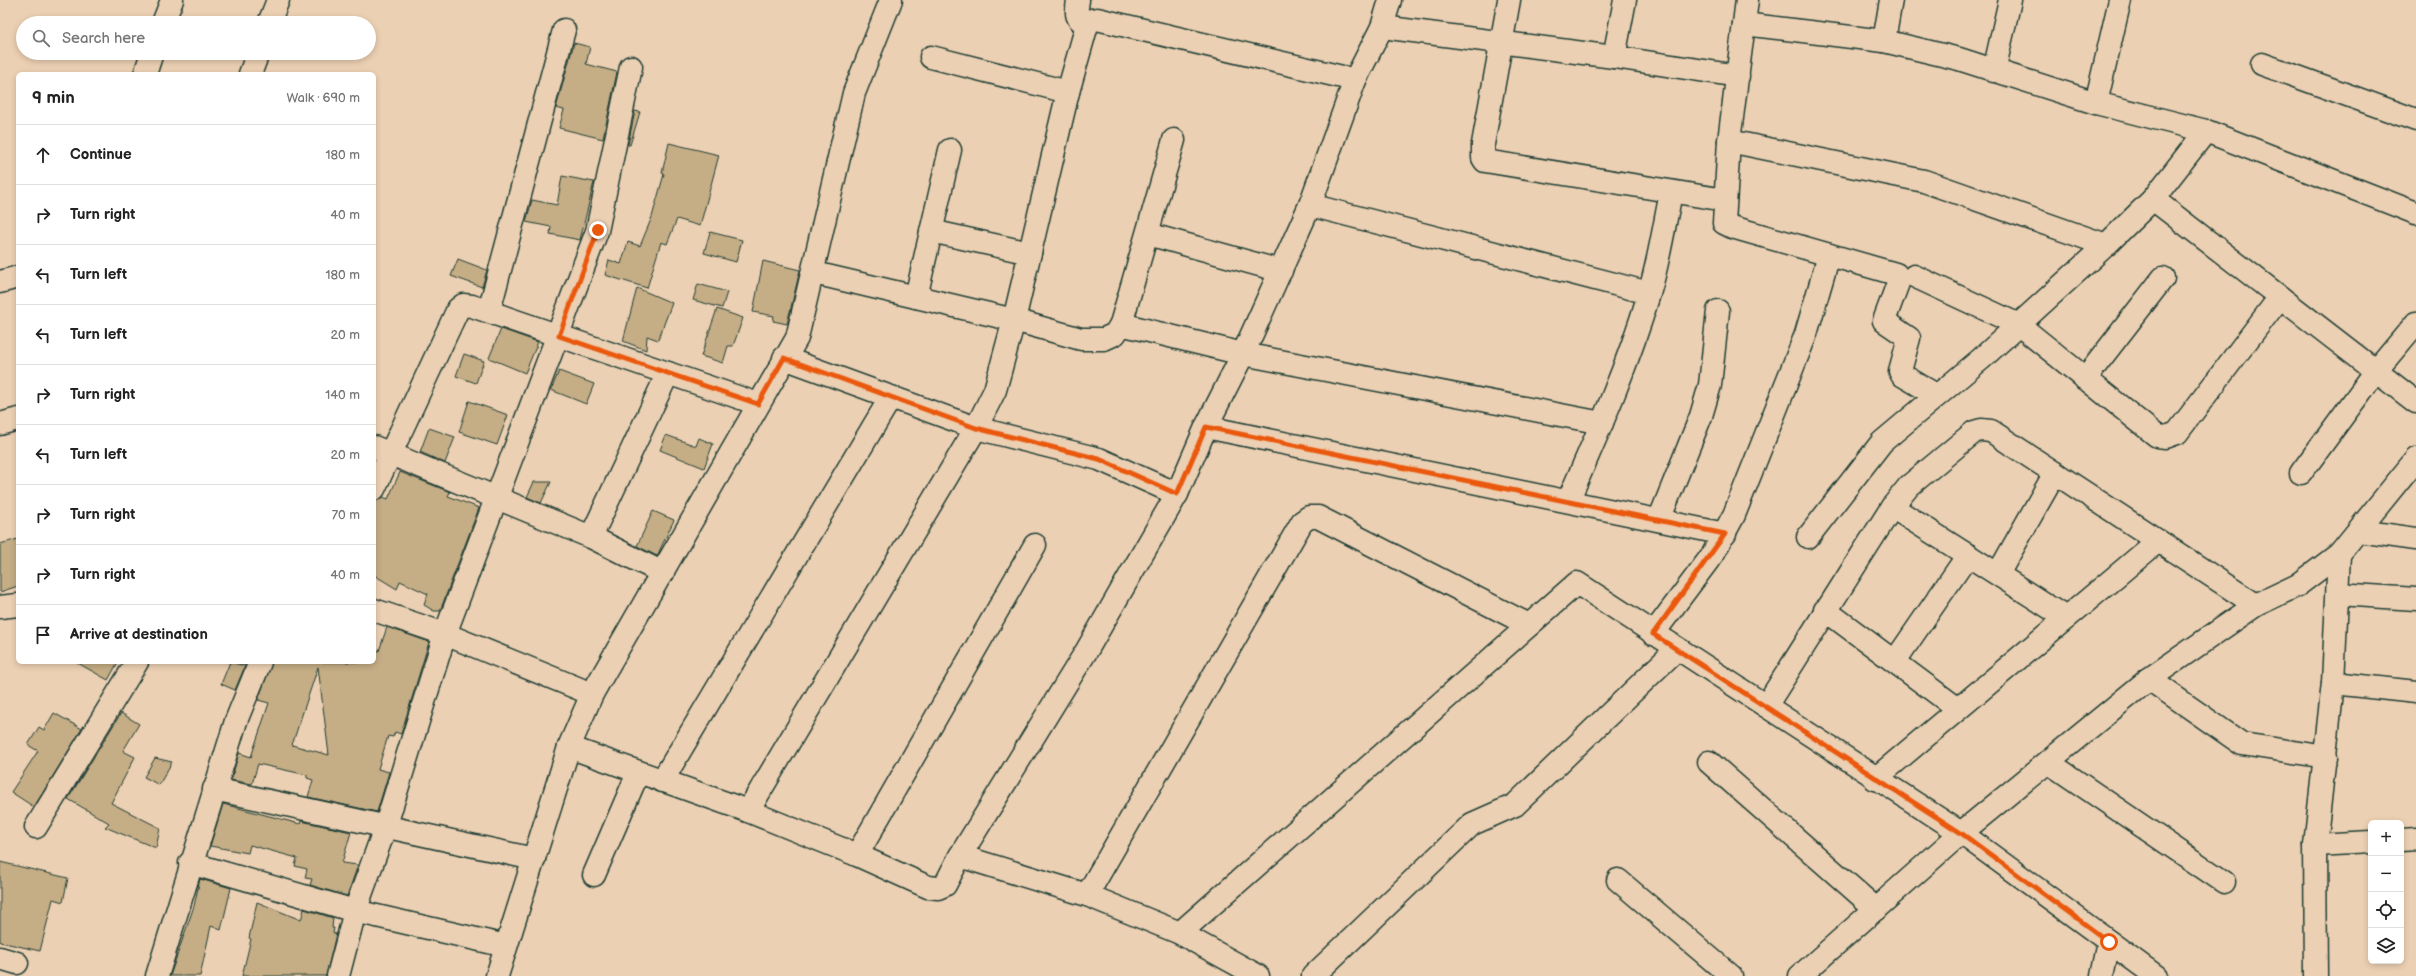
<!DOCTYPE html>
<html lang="en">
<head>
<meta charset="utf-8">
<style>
	:root { --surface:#fff; --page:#f6f6f6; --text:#222; --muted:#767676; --line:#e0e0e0 }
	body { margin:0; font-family:"Balsamiq Sans",sans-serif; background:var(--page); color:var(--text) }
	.controls { position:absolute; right:12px; bottom:12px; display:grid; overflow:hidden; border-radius:6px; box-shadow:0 2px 6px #0003 }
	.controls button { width:36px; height:36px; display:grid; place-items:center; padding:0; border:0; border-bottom:1px solid var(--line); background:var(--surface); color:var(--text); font:20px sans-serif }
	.stop { position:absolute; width:12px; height:12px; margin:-9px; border:3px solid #ea580c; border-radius:50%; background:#fff }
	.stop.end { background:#ea580c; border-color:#fff; box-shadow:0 1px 4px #0008 }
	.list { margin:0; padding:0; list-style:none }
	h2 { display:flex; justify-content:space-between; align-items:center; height:52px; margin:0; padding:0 16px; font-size:17px }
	h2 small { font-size:13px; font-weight:400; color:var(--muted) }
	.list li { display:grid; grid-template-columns:26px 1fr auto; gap:12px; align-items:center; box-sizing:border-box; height:60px; padding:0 16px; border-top:1px solid var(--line) }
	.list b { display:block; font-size:15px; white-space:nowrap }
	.list em { font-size:13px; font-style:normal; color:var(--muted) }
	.icon { flex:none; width:22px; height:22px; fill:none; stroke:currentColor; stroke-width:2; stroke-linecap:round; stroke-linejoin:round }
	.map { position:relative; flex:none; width:2416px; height:976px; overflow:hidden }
	.search { position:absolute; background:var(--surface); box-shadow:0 2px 6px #0003; left:16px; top:16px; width:360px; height:44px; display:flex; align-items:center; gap:10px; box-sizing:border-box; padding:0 14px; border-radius:22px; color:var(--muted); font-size:15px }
	.panel { position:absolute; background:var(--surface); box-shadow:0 2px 6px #0003; left:16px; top:72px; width:360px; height:592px; border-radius:6px }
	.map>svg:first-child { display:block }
	.building { fill:#c5ad85; stroke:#1f3d34; fill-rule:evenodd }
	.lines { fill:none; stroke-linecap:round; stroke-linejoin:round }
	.minor-casing { stroke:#1f3d34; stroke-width:25 }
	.minor { stroke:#ecd0b3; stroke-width:22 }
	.route { stroke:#ea580c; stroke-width:5 }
</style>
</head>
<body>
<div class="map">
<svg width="2416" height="976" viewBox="0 0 2416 976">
	<rect width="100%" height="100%" fill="#ecd0b3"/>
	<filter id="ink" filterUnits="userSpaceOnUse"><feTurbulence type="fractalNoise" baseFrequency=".025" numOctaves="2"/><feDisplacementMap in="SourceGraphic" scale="8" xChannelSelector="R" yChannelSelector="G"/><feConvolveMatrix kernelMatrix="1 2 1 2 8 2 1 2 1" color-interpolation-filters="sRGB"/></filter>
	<g filter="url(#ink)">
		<g class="building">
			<path d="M574,43L590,47L586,64L617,72L603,139L559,128L564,110L556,108Z"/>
			<path d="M635,111L640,112L630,145H628Z"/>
			<path d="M669,143L719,155L700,226L677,219L667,244L661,242L647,288L605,275L609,260L621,264L628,242L640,246L652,217L664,174L662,173Z"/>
			<path d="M562,176L594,182L580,240L550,234L551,227L526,222L532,200L557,205Z"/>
			<path d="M710,232L742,240L736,262L704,253Z"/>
			<path d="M458,259L487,270L482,287L451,276Z"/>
			<path d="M763,261L800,270L787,324L773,321L774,316L753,312Z"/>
			<path d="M698,284L727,292L722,308L693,300Z"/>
			<path d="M637,288L672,303L658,340L647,336L646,350L623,341Z"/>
			<path d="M717,309L743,318L733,346H728L723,363L701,356Z"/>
			<path d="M501,329L538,342L525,373L489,358Z"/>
			<path d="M464,354L484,361L476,383L456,376Z"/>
			<path d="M559,371L594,384L586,404L551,390Z"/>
			<path d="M469,401L508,415L497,445L459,432Z"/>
			<path d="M429,428L455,437L445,463L420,452Z"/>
			<path d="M666,435L696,446L699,438L713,444L704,468L660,450Z"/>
			<path d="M400,472L450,492L448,496L479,508L440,611H434L424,605L428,594L400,581L397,589L374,575V501L383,497L388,499Z"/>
			<path d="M534,482H551L541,503L527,497Z"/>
			<path d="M653,511L674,520L657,556L637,546Z"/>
			<path d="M18,539V586L0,592V544Z"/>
			<path d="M387,627L429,642L401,734L395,732L393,737L388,736L378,769L389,772L377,812L308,797L313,780L307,778V775L258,764L252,784L231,780L239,753L251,757L269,703L258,700L272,662H374V649L379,651ZM318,667L329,755L292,745Z"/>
			<path d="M76,662H118L108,680Z"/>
			<path d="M230,662L245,666L235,690L221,684Z"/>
			<path d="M54,713L82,729L34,807L11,792L38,751L28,745L39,727L44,730Z"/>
			<path d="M121,713L139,724L123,751L135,757L111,803L160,828L156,848L105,827L109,823L68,799Z"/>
			<path d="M155,758L172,762L159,785L144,777Z"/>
			<path d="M223,804L300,824L301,821L351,832L342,863L358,865L347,896L310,885L312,879L305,878L307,869L295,866L297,858L250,845L248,853L210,846Z"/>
			<path d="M0,862L68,878L63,902L53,899L40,951L0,942Z"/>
			<path d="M200,879L231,888L221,930L211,926L200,976H170L194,906Z"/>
			<path d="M257,902L301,920L304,909L333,918L332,928H334L333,933L336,934L326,976H242L251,939L249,938Z"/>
		</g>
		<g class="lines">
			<g class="minor-casing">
				<g id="minor">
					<path d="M1078,0C1076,13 1075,19 1087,25"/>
					<path d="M1509,0L1483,144V158L1485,161L1725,200"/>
					<path d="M1747,0L1729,141L1724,223L1732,227L1896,274L1898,283L1884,321L1909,338L1900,371L1902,375L1936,395"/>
					<path d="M163,23L172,0"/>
					<path d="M269,23L278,0"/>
					<path d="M1744,24L1884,41L1959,59L2096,103L2206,131L2416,213"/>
					<path d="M1382,27L1614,57L1738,76"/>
					<path d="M1884,41L1891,0"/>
					<path d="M931,57L1068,92"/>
					<path d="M1614,57L1625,0"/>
					<path d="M2262,64L2416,120"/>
					<path d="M1994,71L2010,0"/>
					<path d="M145,74L152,53"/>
					<path d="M250,74L258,53"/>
					<path d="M2096,103L2120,0"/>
					<path d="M1729,141L1924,181L2106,245"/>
					<path d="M2153,199L2416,402"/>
					<path d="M1310,205L1649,293"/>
					<path d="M931,231L1030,253"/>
					<path d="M1148,234L1281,271"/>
					<path d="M814,273L1014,320L1081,339H1104L1115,334L1121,324L1174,140"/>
					<path d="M1914,276L2019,325L2157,436L2166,437L2177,433L2280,297"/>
					<path d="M0,282L18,277"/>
					<path d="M916,297L950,150"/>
					<path d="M489,311L564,30"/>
					<path d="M1121,324L1243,354L1602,423"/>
					<path d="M784,358L976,428L1099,459L1177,494"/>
					<path d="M2085,379L2163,278"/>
					<path d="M0,424L18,419"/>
					<path d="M1206,427L1725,534"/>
					<path d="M374,447L591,537L663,573"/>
					<path d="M2301,473L2376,371L2416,323"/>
					<path d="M374,489L458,309L463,305L472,306L758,404"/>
					<path d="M1568,501C1598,433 1628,365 1649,294C1659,261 1664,226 1671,193"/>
					<path d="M1892,507L2066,618"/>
					<path d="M1659,520L1701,416L1710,385L1718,311"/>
					<path d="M2359,531L2416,539"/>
					<path d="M591,537L668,373"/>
					<path d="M1808,537L1882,442L1981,359L2106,245L2153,199L2206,131"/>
					<path d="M1998,574L2055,473"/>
					<path d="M2338,594L2416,599"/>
					<path d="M0,607L18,605"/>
					<path d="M374,610L445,634L592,694"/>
					<path d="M1825,610L1958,709"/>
					<path d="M1653,634L1713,554L1734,515L1806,334L1829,255"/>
					<path d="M1895,661L1968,555"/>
					<path d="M2149,679L2242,744L2326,757"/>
					<path d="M2333,683L2416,692"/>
					<path d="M1766,706L1892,507L1909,486L1974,432L1981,430L1991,431L2256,605"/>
					<path d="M569,747L748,811L857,855L928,887L938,888L945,885L960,856L1087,650L1177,494L1206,427L1243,354L1310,205L1355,80L1382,27L1390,0"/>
					<path d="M1709,762L1876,909"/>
					<path d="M2048,762L2224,882"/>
					<path d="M1875,779L2158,541"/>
					<path d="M662,781L891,397"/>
					<path d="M214,789L534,859"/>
					<path d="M748,811L976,428L995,390L1014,320L1068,92L1087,25L1091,20L1097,19L1355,80"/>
					<path d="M36,827L137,662"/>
					<path d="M2401,840L2416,839"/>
					<path d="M2315,845L2371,842"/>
					<path d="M857,855L1035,545"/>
					<path d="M960,856L1087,895L1180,933L1258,976"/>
					<path d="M190,863L355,911L506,946"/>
					<path d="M594,875L638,773"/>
					<path d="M1618,880L1731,976"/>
					<path d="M1087,895L1302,522L1309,517H1318L1529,625"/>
					<path d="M1180,933L1577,583L1961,833L2156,976"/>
					<path d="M0,958L17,963"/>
					<path d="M157,976L236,721L260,662"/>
					<path d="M338,976L355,911L385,828L445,634L597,231L631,67"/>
					<path d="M497,976L569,747L592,694L797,338L854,93L891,0"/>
					<path d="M1313,976L1472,824L1515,805L1677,649"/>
					<path d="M1800,976L1961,833L2149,679L2256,605L2298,585L2339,554L2416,459"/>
					<path d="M2102,976L2109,942"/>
					<path d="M2316,976L2315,845L2333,683L2339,554"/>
				</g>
			</g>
			<use href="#minor" class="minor"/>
		</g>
	</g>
	<g class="lines" filter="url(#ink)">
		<path class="route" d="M598,230L559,336L758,404L784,358L976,428L1099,459L1177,494L1206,427L1725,534L1653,634L1961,833L2109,942"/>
	</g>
</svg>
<div class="controls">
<button>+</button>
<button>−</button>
<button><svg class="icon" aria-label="locate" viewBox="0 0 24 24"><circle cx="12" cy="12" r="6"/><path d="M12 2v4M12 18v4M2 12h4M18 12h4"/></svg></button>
<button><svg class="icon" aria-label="layers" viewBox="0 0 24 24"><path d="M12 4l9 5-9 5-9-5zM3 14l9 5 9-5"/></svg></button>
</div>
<div class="stop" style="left:2109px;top:942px"></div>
<div class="stop end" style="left:598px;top:230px"></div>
<div class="search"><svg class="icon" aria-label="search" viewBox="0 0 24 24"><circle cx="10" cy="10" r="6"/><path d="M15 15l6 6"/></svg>Search here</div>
<section class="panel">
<h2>9 min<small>Walk · 690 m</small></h2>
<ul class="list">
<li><svg class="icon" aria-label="ahead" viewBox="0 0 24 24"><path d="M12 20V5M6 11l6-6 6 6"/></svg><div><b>Continue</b></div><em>180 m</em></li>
<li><svg class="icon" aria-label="right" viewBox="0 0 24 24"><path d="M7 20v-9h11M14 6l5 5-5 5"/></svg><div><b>Turn right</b></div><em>40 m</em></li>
<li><svg class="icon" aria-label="left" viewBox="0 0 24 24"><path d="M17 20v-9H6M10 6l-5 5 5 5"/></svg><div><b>Turn left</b></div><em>180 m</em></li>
<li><svg class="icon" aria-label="left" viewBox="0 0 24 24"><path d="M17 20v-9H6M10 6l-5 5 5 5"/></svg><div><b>Turn left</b></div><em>20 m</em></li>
<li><svg class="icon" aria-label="right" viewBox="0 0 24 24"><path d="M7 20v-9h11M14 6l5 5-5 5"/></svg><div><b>Turn right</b></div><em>140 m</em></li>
<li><svg class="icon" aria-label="left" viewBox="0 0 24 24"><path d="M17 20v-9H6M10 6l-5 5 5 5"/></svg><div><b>Turn left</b></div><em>20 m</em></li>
<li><svg class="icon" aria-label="right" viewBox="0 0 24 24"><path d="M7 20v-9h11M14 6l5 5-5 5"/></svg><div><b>Turn right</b></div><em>70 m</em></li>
<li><svg class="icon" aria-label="right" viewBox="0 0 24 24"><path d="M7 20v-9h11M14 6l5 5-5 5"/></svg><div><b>Turn right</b></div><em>40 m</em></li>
<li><svg class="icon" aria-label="arrive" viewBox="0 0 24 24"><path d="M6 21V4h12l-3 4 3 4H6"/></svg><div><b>Arrive at destination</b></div></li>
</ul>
</section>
</div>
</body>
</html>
